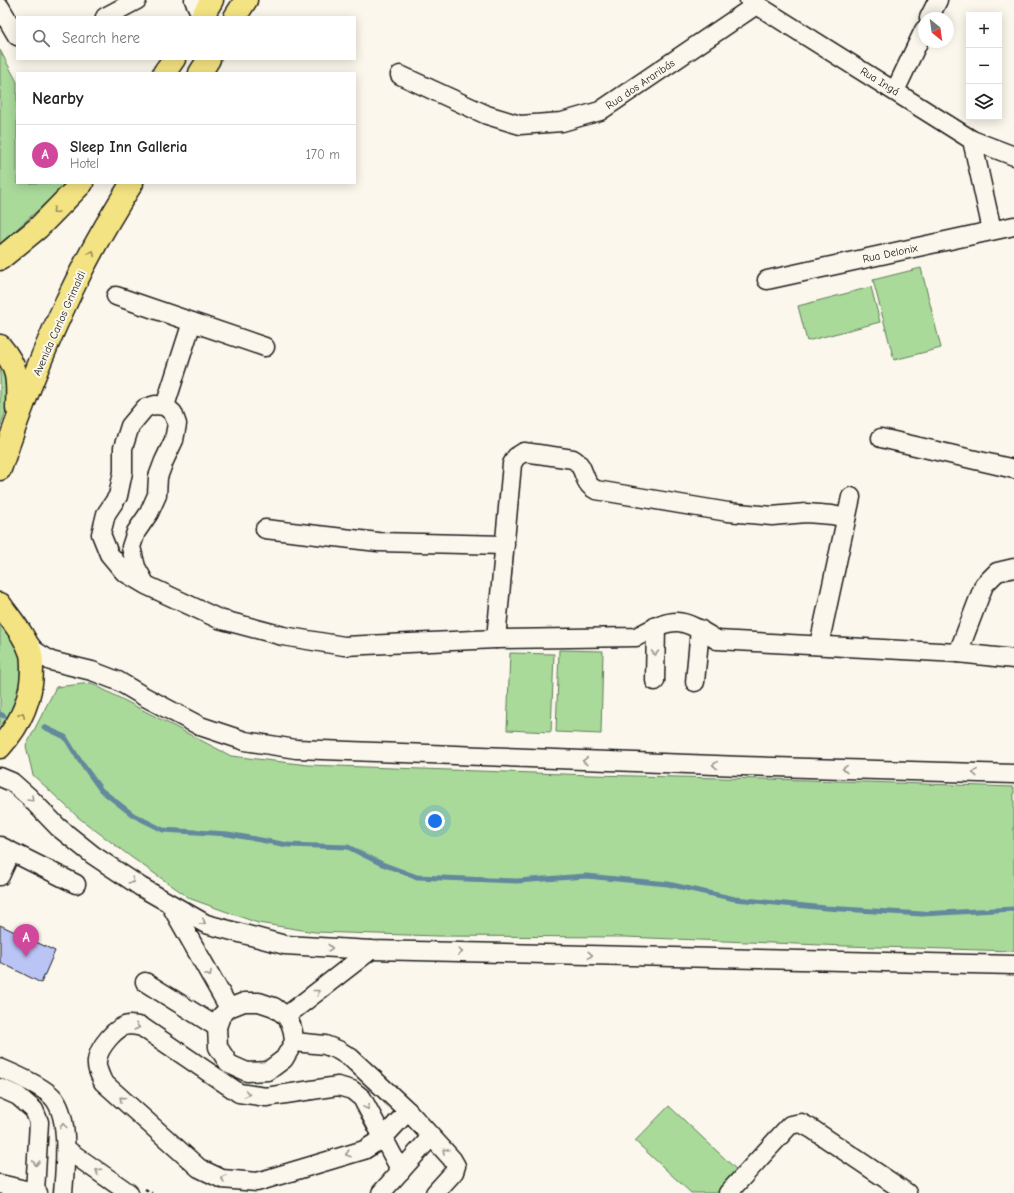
<!DOCTYPE html>
<html lang="en">
<head>
<meta charset="utf-8">
<style>
	:root { --surface:#fff; --page:#f2f2f2; --text:#222; --muted:#767676; --line:#e0e0e0; --accent:#1a73e8 }
	body { margin:0; font-family:"Comic Neue",sans-serif; background:var(--page); color:var(--text) }
	.controls { position:absolute; right:12px; top:12px; display:grid; overflow:hidden; border-radius:0px; box-shadow:0 2px 10px #0003 }
	.controls button { width:36px; height:36px; display:grid; place-items:center; padding:0; border:0; border-bottom:1px solid var(--line); background:var(--surface); color:var(--text); font:20px sans-serif }
	.compass { position:absolute; left:918px; top:12px; width:36px; height:36px; border-radius:50%; background:var(--surface); box-shadow:0 2px 10px #0003; rotate:151deg }
	.you { position:absolute; left:435px; top:821px; width:14px; height:14px; margin:-10px; border:3px solid #fff; border-radius:50%; background:#1a73e8; box-shadow:0 0 0 6px #1a73e833 }
	.badge { display:grid; place-items:center; width:26px; height:26px; border-radius:50%; background:var(--accent); color:#fff; font-size:13px; font-weight:700 }
	.pin { position:absolute; translate:-50% -33px; filter:drop-shadow(0 1px 2px #0008) }
	.pin::after { content:''; position:absolute; top:21px; width:14px; height:12px; background:inherit; clip-path:polygon(0 0,100% 0,50% 100%) }
	.list { margin:0; padding:0; list-style:none }
	h2 { display:flex; justify-content:space-between; align-items:center; height:52px; margin:0; padding:0 16px; font-size:17px }
	h2 small { font-size:13px; font-weight:400; color:var(--muted) }
	.list li { display:grid; grid-template-columns:26px 1fr auto; gap:12px; align-items:center; box-sizing:border-box; height:60px; padding:0 16px; border-top:1px solid var(--line) }
	.list b { display:block; font-size:15px; white-space:nowrap }
	.list p { margin:0; font-size:13px; white-space:nowrap; color:var(--muted) }
	.list em { font-size:13px; font-style:normal; color:var(--muted) }
	.icon { flex:none; width:22px; height:22px; fill:none; stroke:currentColor; stroke-width:2; stroke-linecap:round; stroke-linejoin:round }
	.map { position:relative; flex:none; width:1014px; height:1193px; overflow:hidden }
	.search { position:absolute; background:var(--surface); box-shadow:0 2px 10px #0003; left:16px; top:16px; width:340px; height:44px; display:flex; align-items:center; gap:10px; box-sizing:border-box; padding:0 14px; border-radius:0px; color:var(--muted); font-size:15px }
	.panel { position:absolute; background:var(--surface); box-shadow:0 2px 10px #0003; left:16px; top:72px; width:340px; height:112px; border-radius:0px }
	.map>svg:first-child { display:block }
	.green { fill:#a9da9a; stroke:#627b5b }
	.lines { fill:none; stroke-linecap:round; stroke-linejoin:round }
	.stream { stroke:#63899d; stroke-width:5 }
	.building { fill:#bac4f5; stroke:#1c1c1c }
	.minor-casing { stroke:#1c1c1c; stroke-width:21 }
	.major-casing { stroke:#1c1c1c; stroke-width:25 }
	.path { stroke:#1c1c1c; stroke-width:2.5; stroke-dasharray:4 3; stroke-linecap:butt }
	.minor { stroke:#fbf7ec; stroke-width:18 }
	.major { stroke:#f4e382; stroke-width:22 }
	.oneway { stroke:#938954 }
	.oneway2 { stroke:#97948e }
	.labels { text-anchor:middle; stroke-width:4; stroke-linejoin:round; paint-order:stroke }
	.street-label { font-size:11px; fill:#1c1c1c; stroke:#fbf7ec }
</style>
</head>
<body>
<div class="map">
<svg width="1014" height="1193" viewBox="0 0 1014 1193">
	<rect width="100%" height="100%" fill="#fbf7ec"/>
	<filter id="ink" filterUnits="userSpaceOnUse"><feTurbulence type="fractalNoise" baseFrequency=".025" numOctaves="2"/><feDisplacementMap in="SourceGraphic" scale="8" xChannelSelector="R" yChannelSelector="G"/><feConvolveMatrix kernelMatrix="1 2 1 2 8 2 1 2 1" color-interpolation-filters="sRGB"/></filter>
	<g filter="url(#ink)">
		<g class="green">
			<path d="M0,50L17,82V183H68L0,244Z"/>
			<path d="M921,268L941,348L894,360L873,280Z"/>
			<path d="M871,287L880,322L807,341L798,306Z"/>
			<path d="M0,364L7,379L9,402L0,428Z"/>
			<path d="M0,617C5,625 10,632 14,641C24,660 23,686 16,705C13,714 5,724 0,732Z"/>
			<path d="M559,650L603,651L601,734L556,732Z"/>
			<path d="M510,653L554,654L551,732L507,730Z"/>
			<path d="M91,683L231,756L308,765L591,775L807,780L1014,787V951L846,946L625,937L438,936L315,932L258,923L191,899L131,857L79,818L33,775L26,746L56,687Z"/>
			<path d="M669,1106L737,1170L716,1193H691L635,1141Z"/>
		</g>
		<g class="lines">
			<g class="stream">
				<path d="M0,714L4,716"/>
				<path d="M44,727L65,737L78,758L101,790L133,815L163,830L228,834L288,845L348,847L382,864L417,877L517,881L586,876L668,884L735,899L826,908L922,914L1014,909"/>
			</g>
		</g>
		<path class="building" d="M0,925L55,951L41,983L0,962Z"/>
		<g class="lines">
			<g class="minor-casing">
				<g id="minor">
					<path d="M194,0L202,17"/>
					<path d="M749,0L972,140L1014,156"/>
					<path d="M0,7L17,36"/>
					<path d="M105,17L137,0"/>
					<path d="M929,18L938,0"/>
					<path d="M400,75L487,115L520,125L562,122L600,111L756,5"/>
					<path d="M895,91L924,30"/>
					<path d="M972,140L992,230"/>
					<path d="M767,280L1014,226"/>
					<path d="M116,296L265,347"/>
					<path d="M165,406L192,322"/>
					<path d="M881,438L1014,469"/>
					<path d="M265,529L378,542L505,545"/>
					<path d="M146,585L136,567L131,547L136,532L149,513L157,495L158,477L164,461L174,440L177,424L173,413L165,406L155,405L145,408L130,426L123,448V472L118,496L106,514L101,534L109,554L124,572L146,585L219,619L283,636L344,646L496,639L636,637C648,631 662,622 677,622C689,622 707,634 717,640L958,653L1014,659"/>
					<path d="M496,639L512,464L516,457L524,452L573,459C587,467 581,483 596,490L728,512L772,516L806,513L832,515L846,518"/>
					<path d="M26,640L35,651L51,661L92,671L118,681L145,697L200,726L245,741L296,749L741,766L1014,774"/>
					<path d="M819,645L851,497"/>
					<path d="M958,653L984,585L997,572L1014,568"/>
					<path d="M655,681L656,626"/>
					<path d="M695,682L700,629"/>
					<path d="M0,777L12,782L29,797L58,827L93,855L141,887L206,924L285,945L371,950L1014,965"/>
					<path d="M0,846L76,884"/>
					<path d="M0,876L11,852"/>
					<path d="M170,904L229,1008"/>
					<path d="M145,982L217,1027"/>
					<path d="M244,1002H259L274,1007L286,1016L291,1025L293,1032L294,1042L284,1059L268,1071L247,1072L229,1064L218,1047L217,1027L221,1016L229,1008Z"/>
					<path d="M286,1016L371,950"/>
					<path d="M294,1042L325,1045L338,1050L351,1058L408,1111L452,1159L456,1166L454,1172L435,1193"/>
					<path d="M0,1068C14,1074 47,1088 55,1100C70,1121 65,1168 63,1193"/>
					<path d="M0,1088L18,1096L34,1110L39,1122L35,1192"/>
					<path d="M66,1149L129,1193"/>
					<path d="M401,1171L362,1098L352,1090L338,1086L266,1097L239,1093L142,1027C138,1026 133,1025 129,1025C116,1026 98,1048 97,1061C96,1068 100,1075 103,1082L199,1168L222,1179L257,1182L364,1150L383,1138L408,1111"/>
					<path d="M0,1184L38,1193"/>
					<path d="M381,1193L431,1137"/>
					<path d="M728,1193L790,1125L801,1123L812,1129L907,1193"/>
				</g>
			</g>
			<g class="major-casing">
				<g id="major">
					<path d="M202,17L212,0"/>
					<path d="M235,17L246,0"/>
					<path d="M164,73L174,59"/>
					<path d="M200,73L209,59"/>
					<path d="M0,259L38,228L82,183"/>
					<path d="M0,346C19,368 18,381 17,408"/>
					<path d="M0,469C20,410 43,351 70,294C88,256 109,219 132,183"/>
					<path d="M0,604C11,620 25,635 31,654C32,659 32,664 32,669C32,699 20,725 0,747"/>
				</g>
			</g>
			<path class="path" d="M145,1189L152,1193"/>
			<use href="#minor" class="minor"/>
			<use href="#major" class="major"/>
		</g>
		<defs><path id="oneway-chevron" d="M-2-3.5L2.5 0L-2 3.5" fill="none" stroke-width="1.6" stroke-linecap="round" stroke-linejoin="round"/></defs>
		<g class="oneway">
			<use href="#oneway-chevron" transform="translate(55 211) rotate(135)"/>
			<use href="#oneway-chevron" transform="translate(92 253) rotate(-62)"/>
			<use href="#oneway-chevron" transform="translate(22 715) rotate(-65)"/>
		</g>
		<g class="oneway2">
			<use href="#oneway-chevron" transform="translate(655 653) rotate(91)"/>
			<use href="#oneway-chevron" transform="translate(585 761) rotate(-178)"/>
			<use href="#oneway-chevron" transform="translate(715 765) rotate(-178)"/>
			<use href="#oneway-chevron" transform="translate(845 769) rotate(-178)"/>
			<use href="#oneway-chevron" transform="translate(975 773) rotate(-178)"/>
			<use href="#oneway-chevron" transform="translate(31 799) rotate(45)"/>
			<use href="#oneway-chevron" transform="translate(132 881) rotate(33)"/>
			<use href="#oneway-chevron" transform="translate(203 922) rotate(26)"/>
			<use href="#oneway-chevron" transform="translate(330 948) rotate(3)"/>
			<use href="#oneway-chevron" transform="translate(460 952) rotate(1)"/>
			<use href="#oneway-chevron" transform="translate(590 955) rotate(1)"/>
			<use href="#oneway-chevron" transform="translate(209 974) rotate(60)"/>
			<use href="#oneway-chevron" transform="translate(317 992) rotate(-38)"/>
			<use href="#oneway-chevron" transform="translate(137 1027) rotate(14)"/>
			<use href="#oneway-chevron" transform="translate(247 1094) rotate(9)"/>
			<use href="#oneway-chevron" transform="translate(122 1099) rotate(-138)"/>
			<use href="#oneway-chevron" transform="translate(367 1107) rotate(62)"/>
			<use href="#oneway-chevron" transform="translate(63 1126) rotate(-98)"/>
			<use href="#oneway-chevron" transform="translate(445 1151) rotate(-134)"/>
			<use href="#oneway-chevron" transform="translate(348 1154) rotate(163)"/>
			<use href="#oneway-chevron" transform="translate(36 1163) rotate(93)"/>
			<use href="#oneway-chevron" transform="translate(98 1171) rotate(-145)"/>
			<use href="#oneway-chevron" transform="translate(223 1178) rotate(-165)"/>
		</g>
	</g>
	<g class="labels">
		<g class="street-label">
			<text transform="translate(880 81) rotate(32)" y="4">Rua Ingá</text>
			<text transform="translate(640 84) rotate(-34)" y="4">Rua dos Araribás</text>
			<text transform="translate(890 253) rotate(-12)" y="4">Rua Delonix</text>
			<text transform="translate(59 323) rotate(-66)" y="4">Avenida Carlos Grimaldi</text>
		</g>
	</g>
</svg>
<div class="controls">
<button>+</button>
<button>−</button>
<button><svg class="icon" aria-label="layers" viewBox="0 0 24 24"><path d="M12 4l9 5-9 5-9-5zM3 14l9 5 9-5"/></svg></button>
</div>
<svg class="compass" viewBox="-18 -18 36 36"><path d="M0-13l5 13h-10z" fill="#e53935"/><path d="M0 13l5-13h-10z" fill="#767676"/></svg>
<div class="you"></div>
<div class="pin badge" style="left:26px;top:957px;background:#d1479c">A</div>
<div class="search"><svg class="icon" aria-label="search" viewBox="0 0 24 24"><circle cx="10" cy="10" r="6"/><path d="M15 15l6 6"/></svg>Search here</div>
<section class="panel">
<h2>Nearby<small></small></h2>
<ul class="list">
<li><span class="badge" style="background:#d1479c">A</span><div><b>Sleep Inn Galleria</b><p>Hotel</p></div><em>170 m</em></li>
</ul>
</section>
</div>
</body>
</html>
